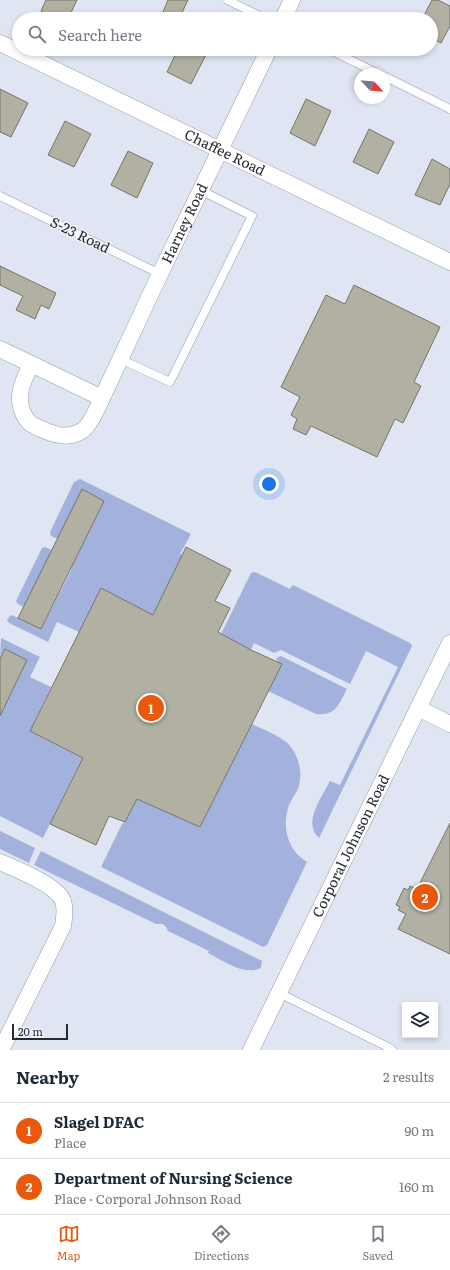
<!DOCTYPE html>
<html lang="en">
<head>
<meta charset="utf-8">
<style>
	:root { --surface:#fff; --page:#f6f6f7; --text:#1f2937; --muted:#747a83; --line:#e0e1e3; --accent:#ea580c }
	body { margin:0; font-family:Literata,serif; background:var(--page); color:var(--text) }
	.controls { position:absolute; right:12px; bottom:12px; display:grid; overflow:hidden; border-radius:0px; box-shadow:0 2px 6px #0003 }
	.controls button { width:36px; height:36px; display:grid; place-items:center; padding:0; border:0; border-bottom:1px solid var(--line); background:var(--surface); color:var(--text); font:20px sans-serif }
	.compass { position:absolute; left:354px; top:68px; width:36px; height:36px; border-radius:50%; background:var(--surface); box-shadow:0 2px 6px #0003; rotate:116deg }
	.scale { position:absolute; left:12px; bottom:10px; width:56px; box-sizing:border-box; padding-left:4px; border:2px solid #282a2f; border-top:0; font-size:11px; line-height:14px; white-space:nowrap; color:#282a2f; -webkit-text-stroke:3px #eff3fd; paint-order:stroke }
	.you { position:absolute; left:269px; top:484px; width:14px; height:14px; margin:-10px; border:3px solid #fff; border-radius:50%; background:#1a73e8; box-shadow:0 0 0 6px #1a73e833 }
	.badge { display:grid; place-items:center; width:26px; height:26px; border-radius:50%; background:var(--accent); color:#fff; font-size:13px; font-weight:700 }
	.pin { position:absolute; translate:-50% -50%; border:2px solid #fff; box-shadow:0 1px 4px #0006 }
	.list { margin:0; padding:0; list-style:none }
	h2 { display:flex; justify-content:space-between; align-items:center; height:52px; margin:0; padding:0 16px; font-size:17px }
	h2 small { font-size:13px; font-weight:400; color:var(--muted) }
	.list li { display:grid; grid-template-columns:26px 1fr auto; gap:12px; align-items:center; box-sizing:border-box; height:56px; padding:0 16px; border-top:1px solid var(--line) }
	.list b { display:block; font-size:15px; white-space:nowrap }
	.list p { margin:0; font-size:13px; white-space:nowrap; color:var(--muted) }
	.list em { font-size:13px; font-style:normal; color:var(--muted) }
	.icon { flex:none; width:22px; height:22px; fill:none; stroke:currentColor; stroke-width:2; stroke-linecap:round; stroke-linejoin:round }
	.map { position:relative; flex:none; width:450px; height:1050px; overflow:hidden }
	.search { position:absolute; background:var(--surface); box-shadow:0 2px 6px #0003; left:12px; right:12px; top:12px; height:44px; display:flex; align-items:center; gap:10px; box-sizing:border-box; padding:0 14px; border-radius:22px; color:var(--muted); font-size:15px }
	.sheet { height:164px; background:var(--surface) }
	nav { display:flex; justify-content:space-around; align-items:center; box-sizing:border-box; height:56px; border-top:1px solid var(--line); background:var(--surface); font-size:11px; color:var(--muted) }
	nav a { display:grid; justify-items:center; gap:2px }
	nav .on { color:var(--accent) }
	.map>svg:first-child { display:block }
	.green { fill:#a3b2dc }
	.building { fill:#b1b0a3; stroke:#767569 }
	.lines { fill:none; stroke-linecap:round; stroke-linejoin:round }
	.service-casing { stroke:#979ba8; stroke-width:9 }
	.minor-casing { stroke:#979ba8; stroke-width:17 }
	.service { stroke:#fff; stroke-width:8 }
	.minor { stroke:#fff; stroke-width:16 }
	.labels { text-anchor:middle; stroke-width:3; stroke-linejoin:round; paint-order:stroke }
	.street-label { font-size:14px; fill:#282a2f; stroke:#eff3fd }
</style>
</head>
<body>
<div class="map">
<svg width="450" height="1050" viewBox="0 0 450 1050">
	<rect width="100%" height="100%" fill="#e0e5f3"/>
	<g class="green">
		<path d="M80,479L191,534L180,554L183,555L159,603L172,625L101,589L79,632L57,622L48,642L9,623L7,620L9,617L12,615L41,629L72,569L48,558L24,607L18,604L16,601L42,548L45,547L75,560L104,501L82,490L58,539L51,536L50,532L74,482Z"/>
		<path d="M255,572L290,589L293,585L410,643L412,646L319,838C302,823 322,797 330,781L340,785L398,667L366,651L350,684L281,650L274,653L254,643L251,650L221,634L251,573Z"/>
		<path d="M1,638L40,657L30,677L51,687L30,731L102,768L97,779L77,769L43,838L0,816V716L27,660L5,649L0,659Z"/>
		<path d="M281,656L347,689C339,704 336,716 316,714L268,691L278,663L276,658Z"/>
		<path d="M252,724C262,729 273,733 282,739C298,749 304,772 298,789C295,795 290,801 288,808C282,829 288,850 307,862L267,945L263,947L101,867L122,824L125,822L137,799L200,827Z"/>
		<path d="M0,831L35,848L29,863L0,849Z"/>
		<path d="M41,851L262,961L261,968C243,976 224,961 208,953L209,951L168,931C165,924 163,923 156,924L34,865Z"/>
	</g>
	<g class="building">
		<path d="M46,0H77L68,19H57L41,11Z"/>
		<path d="M168,0H188L179,19H160Z"/>
		<path d="M432,0H438L450,6V26L441,43L431,38V19H422Z"/>
		<path d="M178,49H209L191,84L167,72Z"/>
		<path d="M0,89L28,103L11,137L0,132Z"/>
		<path d="M306,99L331,111L315,146L290,133Z"/>
		<path d="M65,121L91,134L74,167L48,155Z"/>
		<path d="M369,129L394,142L378,174L353,162Z"/>
		<path d="M128,151L153,163L137,198L111,185Z"/>
		<path d="M432,159L450,169V184L440,205L415,195Z"/>
		<path d="M0,266L56,293L49,309L41,305L35,319L16,310L23,296L0,285Z"/>
		<path d="M354,285L440,327L414,382L421,386L403,423L395,419L377,457L311,426L306,435L293,429L297,419L291,415L300,397L281,387L326,295L345,304Z"/>
		<path d="M82,489L104,501L41,629L18,618Z"/>
		<path d="M186,547L231,570L215,601L230,608L218,632L251,650L282,664L200,827L137,799L125,822L109,816L96,845L50,824L83,758L30,731L101,588L153,615Z"/>
		<path d="M5,649L27,660L0,716V659Z"/>
		<path d="M450,823V954L398,929L406,914L398,910L400,907L396,905L404,888L408,890L410,886L417,889Z"/>
	</g>
	<g class="lines">
		<g class="service-casing">
			<g id="service">
				<path d="M227,0L266,19"/>
				<path d="M328,49L379,74"/>
				<path d="M384,76L450,109"/>
				<path d="M0,196L160,274"/>
				<path d="M120,359L170,382L252,216L200,190"/>
				<path d="M279,993L388,1047L392,1050"/>
			</g>
		</g>
		<g class="minor-casing">
			<g id="minor">
				<path d="M283,19L292,0"/>
				<path id="s1" d="M0,43L450,262"/>
				<path d="M0,349L102,398"/>
				<path id="s2" d="M31,364C27,374 20,385 20,396C19,404 23,416 29,422C31,425 36,426 39,428C54,435 69,440 83,430C91,424 98,407 102,398L160,274L269,49"/>
				<path d="M418,708L450,724"/>
				<path d="M0,862C16,869 57,885 63,901C66,909 64,919 63,926L1,1050"/>
				<path id="s3" d="M251,1050L450,643"/>
			</g>
		</g>
		<use href="#service" class="service"/>
		<use href="#minor" class="minor"/>
	</g>
	<g class="labels">
		<g class="street-label">
			<text dy="5" stroke="none"><textPath href="#s1" startOffset="250">Chaffee Road</textPath></text>
			<text dy="5" stroke="none"><textPath href="#s2" startOffset="351">Harney Road</textPath></text>
			<text transform="translate(80 235) rotate(26)" y="5">S-23 Road</text>
			<text dy="5" stroke="none"><textPath href="#s3" startOffset="227">Corporal Johnson Road</textPath></text>
		</g>
	</g>
</svg>
<div class="controls">
<button><svg class="icon" aria-label="layers" viewBox="0 0 24 24"><path d="M12 4l9 5-9 5-9-5zM3 14l9 5 9-5"/></svg></button>
</div>
<svg class="compass" viewBox="-18 -18 36 36"><path d="M0-13l5 13h-10z" fill="#e53935"/><path d="M0 13l5-13h-10z" fill="#747a83"/></svg>
<div class="scale">20 m</div>
<div class="you"></div>
<div class="pin badge" style="left:151px;top:708px">1</div>
<div class="pin badge" style="left:425px;top:897px">2</div>
<div class="search"><svg class="icon" aria-label="search" viewBox="0 0 24 24"><circle cx="10" cy="10" r="6"/><path d="M15 15l6 6"/></svg>Search here</div>
</div>
<section class="sheet">
<h2>Nearby<small>2 results</small></h2>
<ul class="list">
<li><span class="badge">1</span><div><b>Slagel DFAC</b><p>Place</p></div><em>90 m</em></li>
<li><span class="badge">2</span><div><b>Department of Nursing Science</b><p>Place · Corporal Johnson Road</p></div><em>160 m</em></li>
</ul>
</section>
<nav>
<a class="on"><svg class="icon" aria-label="map" viewBox="0 0 24 24"><path d="M3 6l6-2 6 2 6-2v14l-6 2-6-2-6 2zM9 4v14M15 6v14"/></svg>Map</a>
<a><svg class="icon" aria-label="directions" viewBox="0 0 24 24"><path d="M12 3l9 9-9 9-9-9zM9 14v-3h6M13 9l2 2-2 2"/></svg>Directions</a>
<a><svg class="icon" aria-label="saved" viewBox="0 0 24 24"><path d="M7 4h10v16l-5-4-5 4z"/></svg>Saved</a>
</nav>
</body>
</html>
